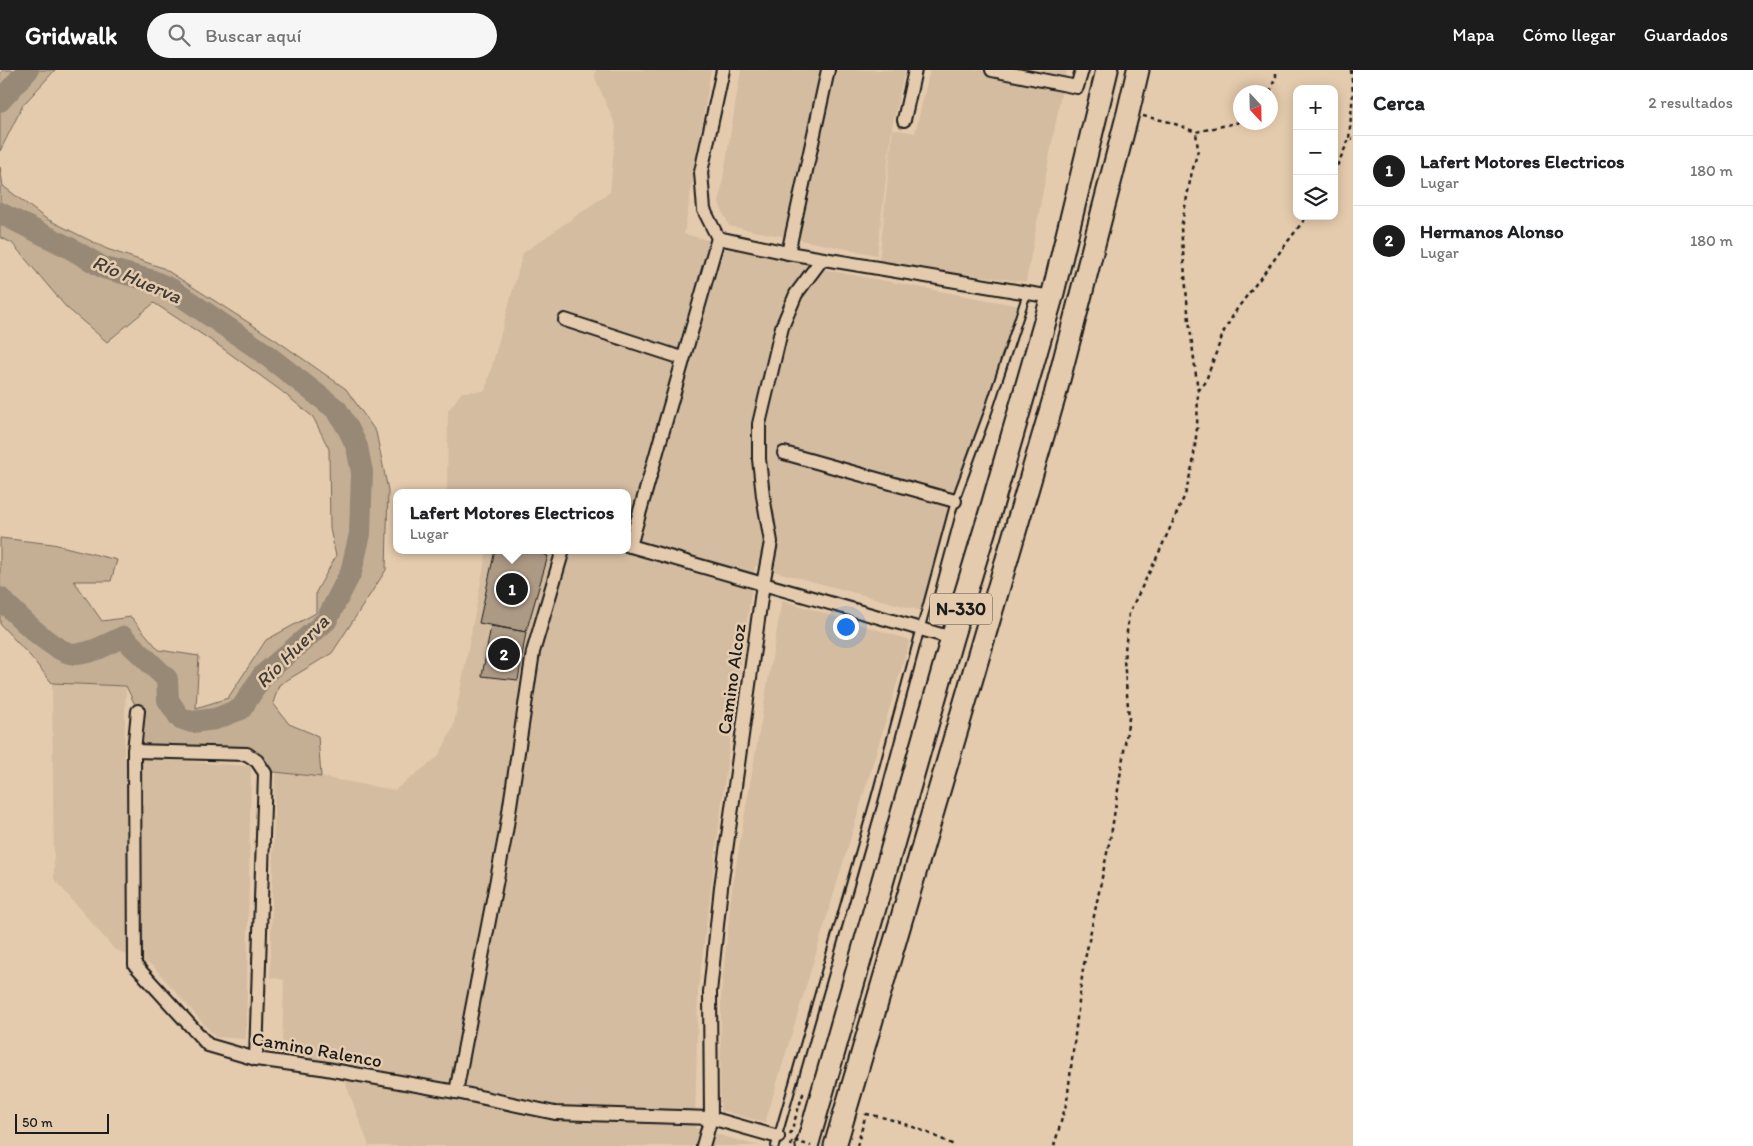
<!DOCTYPE html>
<html lang="es">
<head>
<meta charset="utf-8">
<style>
	:root { --surface:#fff; --page:#f6f6f6; --text:#202124; --muted:#757577; --line:#e0e0e0; --accent:#1c1c1c }
	body { margin:0; font-family:Itim,sans-serif; background:var(--page); color:var(--text) }
	.controls { position:absolute; right:15px; top:15px; display:grid; overflow:hidden; border-radius:10px; box-shadow:0 2px 12px #0003 }
	.controls button { width:45px; height:45px; display:grid; place-items:center; padding:0; border:0; border-bottom:1px solid var(--line); background:var(--surface); color:var(--text); font:25px sans-serif }
	.compass { position:absolute; left:1233px; top:15px; width:45px; height:45px; border-radius:50%; background:var(--surface); box-shadow:0 2px 12px #0003; rotate:158deg }
	.scale { position:absolute; left:15px; bottom:12px; width:94px; box-sizing:border-box; padding-left:5px; border:2px solid #1c1c1c; border-top:0; font-size:14px; line-height:18px; white-space:nowrap; color:#1c1c1c; -webkit-text-stroke:4px #e5cbad; paint-order:stroke }
	.you { position:absolute; left:845px; top:556px; width:18px; height:18px; margin:-12px; border:4px solid #fff; border-radius:50%; background:#1a73e8; box-shadow:0 0 0 8px #1a73e833 }
	.badge { display:grid; place-items:center; width:32px; height:32px; border-radius:50%; background:var(--accent); color:#fff; font-size:16px; font-weight:700 }
	.pin { position:absolute; translate:-50% -50%; border:2px solid #fff; box-shadow:0 1px 5px #0006 }
	.popup { position:absolute; left:393px; top:419px; width:238px; height:65px; box-sizing:border-box; display:grid; place-content:center; border-radius:10px; background:var(--surface); filter:drop-shadow(0 1px 4px #0005); font-size:16px; white-space:nowrap; color:var(--muted) }
	.popup b { font-size:19px; color:var(--text) }
	.popup::after { content:''; position:absolute; left:50%; top:100%; margin-left:-10px; border:10px solid transparent; border-top-color:var(--surface) }
	.list { margin:0; padding:0; list-style:none }
	h2 { display:flex; justify-content:space-between; align-items:center; height:65px; margin:0; padding:0 20px; font-size:21px }
	h2 small { font-size:16px; font-weight:400; color:var(--muted) }
	.list li { display:grid; grid-template-columns:32px 1fr auto; gap:15px; align-items:center; box-sizing:border-box; height:70px; padding:0 20px; border-top:1px solid var(--line) }
	.list b { display:block; font-size:19px; white-space:nowrap }
	.list p { margin:0; font-size:16px; white-space:nowrap; color:var(--muted) }
	.list em { font-size:16px; font-style:normal; color:var(--muted) }
	.icon { flex:none; width:28px; height:28px; fill:none; stroke:currentColor; stroke-width:2; stroke-linecap:round; stroke-linejoin:round }
	.map { position:relative; flex:none; width:1353px; height:1076px; overflow:hidden }
	header { display:flex; align-items:center; gap:30px; box-sizing:border-box; height:70px; padding:0 25px; background:var(--accent); color:#fff }
	header strong { font-size:24px }
	nav { display:flex; gap:28px; margin-inline-start:auto; font-size:18px }
	.search { width:350px; height:45px; background:var(--page); display:flex; align-items:center; gap:12px; box-sizing:border-box; padding:0 18px; border-radius:28px; color:var(--muted); font-size:19px }
	main { display:flex }
	aside { flex:1; background:var(--surface) }
	.map>svg:first-child { display:block }
	.built { fill:#d4bca1 }
	.green { fill:#c4af95; stroke:#706658 }
	.lines { fill:none; stroke-linecap:round; stroke-linejoin:round }
	.river { stroke:#988876; stroke-width:22 }
	.building { fill:#ad9a85; stroke:#1c1c1c }
	.service-casing { stroke:#1c1c1c; stroke-width:10 }
	.minor-casing { stroke:#1c1c1c; stroke-width:16 }
	.trunk-casing { stroke:#1c1c1c; stroke-width:25 }
	.path { stroke:#1c1c1c; stroke-width:2.5; stroke-dasharray:4 4; stroke-linecap:butt }
	.service { stroke:#e5cbad; stroke-width:6 }
	.minor { stroke:#e5cbad; stroke-width:12 }
	.trunk { stroke:#e5cbad; stroke-width:21 }
	.path-bridge { stroke:#1c1c1c; stroke-width:2.5; stroke-dasharray:4 4; stroke-linecap:butt }
	.labels { text-anchor:middle; stroke-width:5; stroke-linejoin:round; paint-order:stroke }
	.shield { fill:#e5cbad; stroke:#585048; stroke-width:1 }
	.shield-label { font-size:18px; font-weight:bold; fill:#1c1c1c }
	.street-label { font-size:19px; fill:#1c1c1c; stroke:#e5cbad }
	.water-label { font-size:20px; font-style:italic; fill:#413c37; stroke:#e5cbad }
</style>
</head>
<body>
<header>
<strong>Gridwalk</strong>
<div class="search"><svg class="icon" aria-label="search" viewBox="0 0 24 24"><circle cx="10" cy="10" r="6"/><path d="M15 15l6 6"/></svg>Buscar aquí</div>
<nav><a>Mapa</a><a>Cómo llegar</a><a>Guardados</a></nav>
</header>
<main>
<div class="map">
<svg width="1353" height="1076" viewBox="0 0 1353 1076">
	<rect width="100%" height="100%" fill="#e5cbad"/>
	<filter id="ink" filterUnits="userSpaceOnUse"><feTurbulence type="fractalNoise" baseFrequency=".02" numOctaves="2"/><feDisplacementMap in="SourceGraphic" scale="10" xChannelSelector="R" yChannelSelector="G"/><feConvolveMatrix kernelMatrix="1 2 1 2 8 2 1 2 1" color-interpolation-filters="sRGB"/></filter>
	<g filter="url(#ink)">
		<g class="built">
			<path d="M596,0H711L684,164L832,201L1025,237L922,541L755,496L731,662L698,921L695,1058L758,1076H369L345,1012L282,978L284,910L270,907L275,702L321,707L395,720L438,687L453,658L487,480H627V423H447L448,341L462,322L485,321L523,183L610,122L616,56L595,8Z"/>
			<path d="M741,0H905L892,58L877,185L729,156L719,133Z"/>
			<path d="M930,0H1067L1060,30L1026,212L879,192L893,59L915,63Z"/>
			<path d="M782,530L910,570L765,1053L720,1040L721,924L732,818Z"/>
			<path d="M52,613L126,616L124,687L251,696L246,969L215,967L153,896L114,879L54,809Z"/>
		</g>
		<g class="green">
			<path d="M3,0H55L23,35L0,81V4Z"/>
			<path d="M0,97L3,116L45,148L107,179L163,198L276,270L346,319L376,362L388,420L386,500L332,583L279,615L273,633L289,654L318,666L321,707L275,702L265,703L247,684L134,681L138,641L126,616L52,613L31,587L0,554V468L53,474L117,490L111,511H74L102,551L131,547L159,580L199,586L196,638L228,628L266,570L316,543V522L336,486L330,459L329,379L313,347L280,320L218,275L154,233L107,272L66,237L12,173L0,167Z"/>
		</g>
		<g class="lines">
			<g class="river">
				<path d="M0,31L28,0"/>
				<path d="M0,143L68,177L104,198L153,211L171,219L260,280L337,340L349,360L357,377L362,402L360,464L351,502L326,551L263,605L241,639L215,649L192,652L180,648L168,630L167,609L123,567C108,574 93,583 76,584C55,585 15,543 0,528"/>
			</g>
		</g>
		<g class="building">
			<path d="M495,480H530L548,486L526,562L479,553Z"/>
			<path d="M491,556L526,562L518,610L482,606Z"/>
		</g>
		<g class="lines">
			<g class="service-casing">
				<path id="service" d="M775,1076L875,728L955,431L988,342L1027,223"/>
			</g>
			<g class="minor-casing">
				<g id="minor">
					<path d="M992,0L1077,17L1082,0"/>
					<path d="M904,50L915,0"/>
					<path d="M718,168L788,183L1052,227"/>
					<path d="M788,183L828,0"/>
					<path d="M565,250L682,288"/>
					<path d="M784,383L955,431"/>
					<path d="M627,475L952,568"/>
					<path d="M630,476L718,168L704,140L701,102L723,0"/>
					<path d="M138,641L134,681L135,895L208,975L256,989L321,998L456,1022L555,1043L711,1048L778,1067"/>
					<path d="M134,681L247,684L257,691L265,703L256,989"/>
					<path d="M456,1022L506,762L533,582L563,480"/>
					<path d="M703,1076L711,1048L710,922L721,817L763,514L771,472L763,426L759,389V354L782,257L796,224L822,189"/>
				</g>
			</g>
			<g class="trunk-casing">
				<g id="trunk">
					<path d="M807,1076L952,568L992,436L1052,227L1107,0"/>
					<path d="M835,1076L1055,325L1128,43L1138,0"/>
				</g>
			</g>
			<g class="path">
				<path d="M1351,0L1353,23L1349,69H1353"/>
				<path d="M1270,22L1276,6V0"/>
				<path d="M1143,46L1170,52L1196,62L1240,52"/>
				<path d="M1334,103L1349,69"/>
				<path d="M1198,321L1205,313L1224,261L1237,239L1307,146"/>
				<path d="M866,1044C898,1049 927,1062 956,1076"/>
				<path d="M790,1065L803,1024L799,1023"/>
				<path d="M857,1076L866,1044"/>
				<path d="M1054,1076L1067,1031L1083,899L1112,759L1129,648L1124,590L1129,543L1156,489L1185,425L1193,393L1197,358L1198,321L1188,242L1181,158L1191,106L1198,80L1196,62"/>
			</g>
			<use href="#service" class="service"/>
			<use href="#minor" class="minor"/>
			<use href="#trunk" class="trunk"/>
			<path class="path-bridge" d="M791,1076L793,1070L811,1076"/>
		</g>
	</g>
	<g class="labels">
		<rect class="shield" x="930" y="523.5" width="62" height="31" rx="4"/>
		<g class="shield-label">
			<text x="961" y="545">N-330</text>
		</g>
		<g class="street-label">
			<text transform="translate(731 609) rotate(-82)" y="7">Camino Alcoz</text>
			<text transform="translate(317 979) rotate(10)" y="7">Camino Ralenco</text>
		</g>
		<g class="water-label">
			<text transform="translate(137 209) rotate(23)" y="7">Río Huerva</text>
			<text transform="translate(292 581) rotate(-45)" y="7">Río Huerva</text>
		</g>
	</g>
</svg>
<div class="controls">
<button>+</button>
<button>−</button>
<button><svg class="icon" aria-label="layers" viewBox="0 0 24 24"><path d="M12 4l9 5-9 5-9-5zM3 14l9 5 9-5"/></svg></button>
</div>
<svg class="compass" viewBox="-18 -18 36 36"><path d="M0-13l5 13h-10z" fill="#e53935"/><path d="M0 13l5-13h-10z" fill="#757577"/></svg>
<div class="scale">50 m</div>
<div class="you"></div>
<div class="pin badge" style="left:512px;top:519px">1</div>
<div class="popup"><b>Lafert Motores Electricos</b>Lugar</div>
<div class="pin badge" style="left:504px;top:584px">2</div>
</div>
<aside>
<h2>Cerca<small>2 resultados</small></h2>
<ul class="list">
<li><span class="badge">1</span><div><b>Lafert Motores Electricos</b><p>Lugar</p></div><em>180 m</em></li>
<li><span class="badge">2</span><div><b>Hermanos Alonso</b><p>Lugar</p></div><em>180 m</em></li>
</ul>
</aside>
</main>
</body>
</html>
